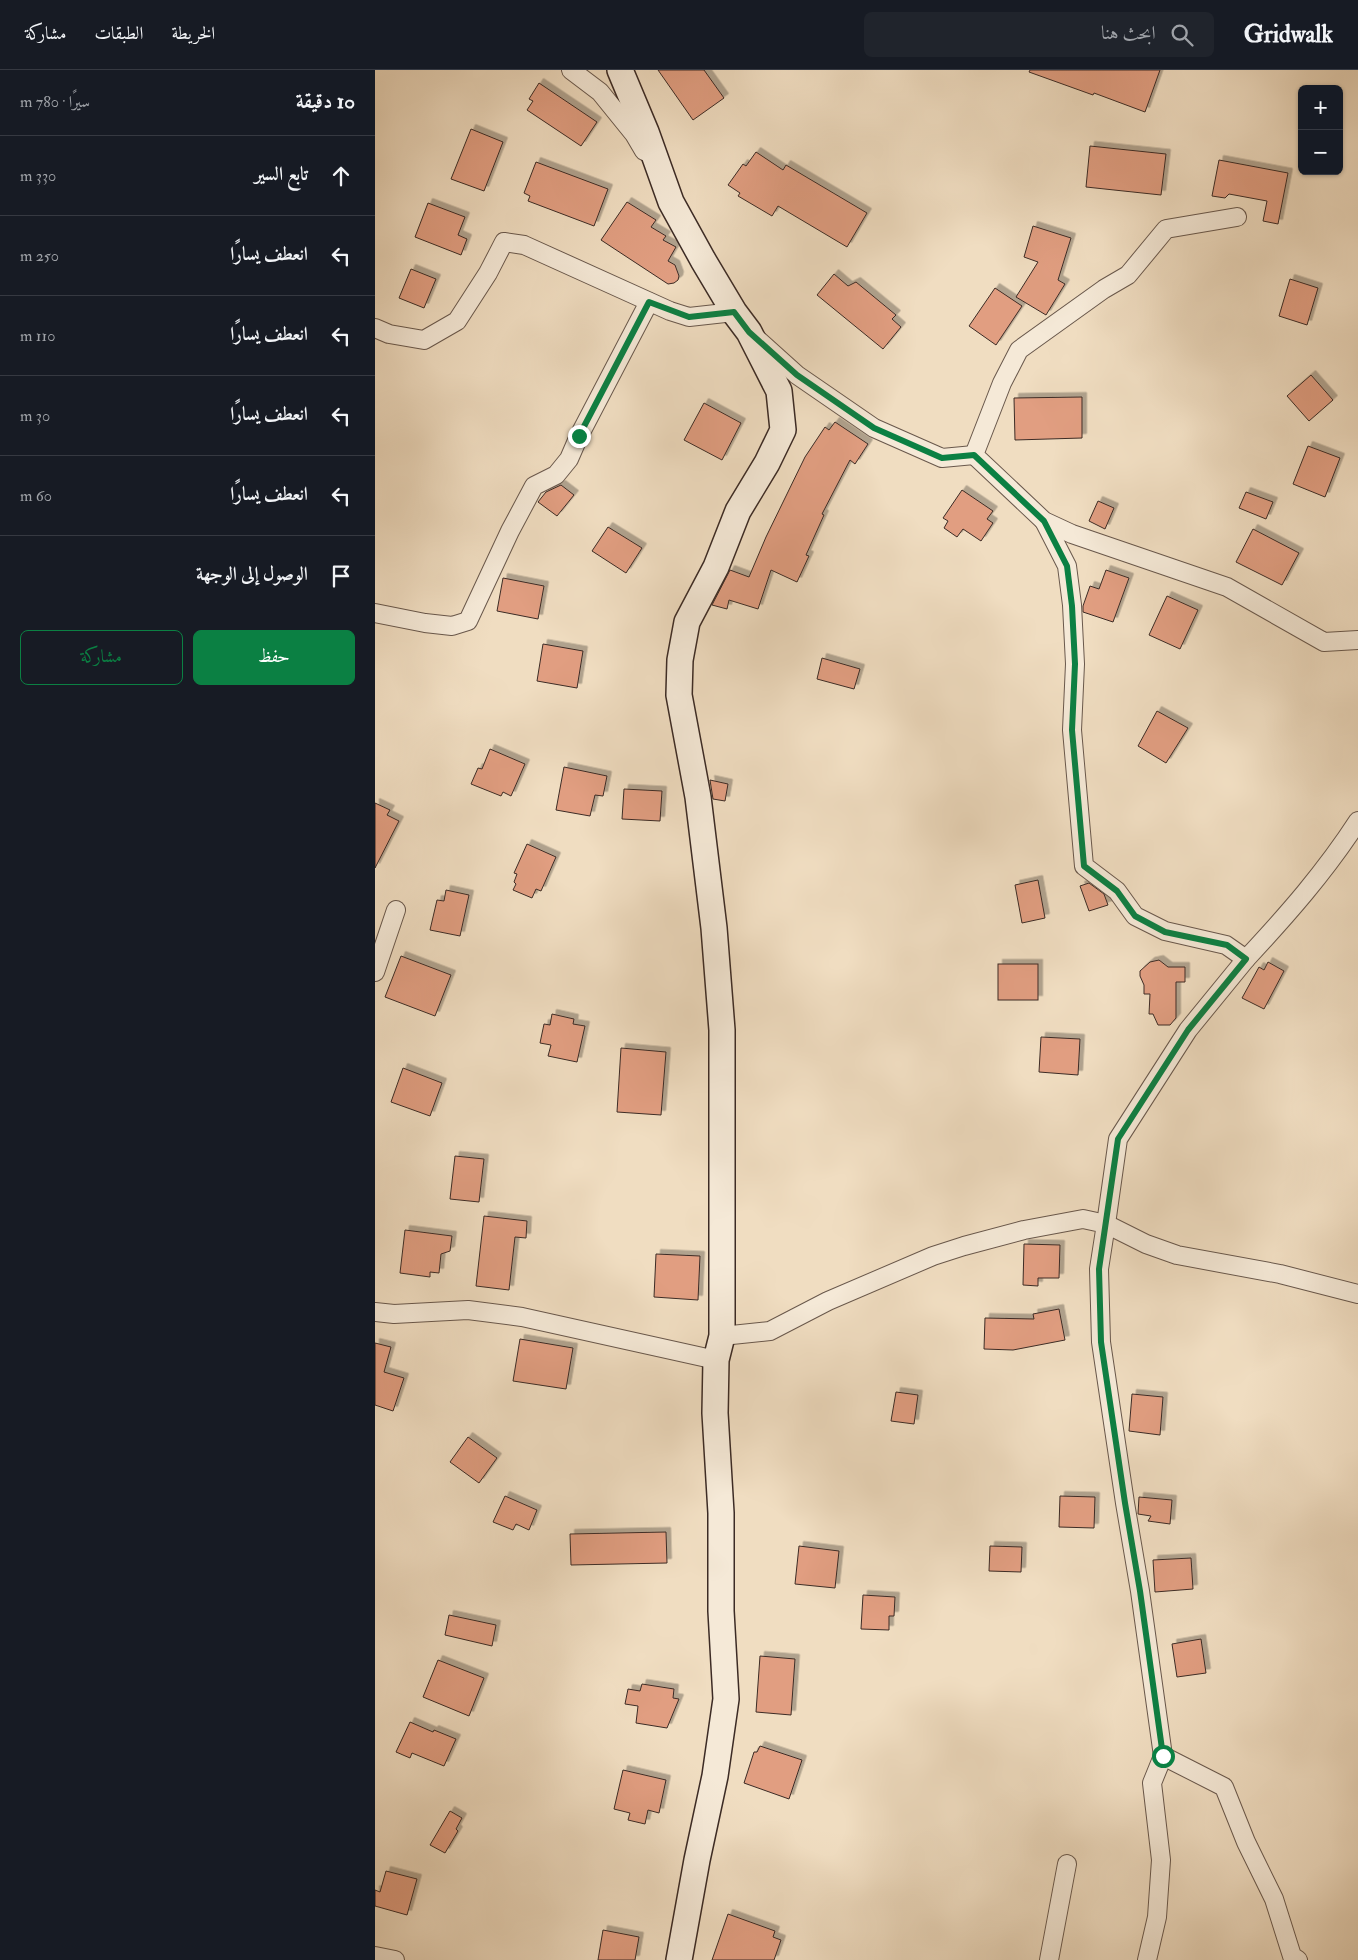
<!DOCTYPE html>
<html lang="ar">
<head>
<meta charset="utf-8">
<style>
	:root { --surface:#171b24; --page:#20242c; --text:#f1f3f6; --muted:#9ea1a6; --line:#363941; --accent:#0b8043 }
	body { margin:0; font-family:"IM FELL Double Pica",Amiri,serif; background:var(--page); color:var(--text); direction:rtl }
	.controls { position:absolute; right:15px; top:15px; display:grid; overflow:hidden; border-radius:8px; box-shadow:0 1px 4px #0004 }
	.controls button { width:45px; height:45px; display:grid; place-items:center; padding:0; border:0; border-bottom:1px solid var(--line); background:var(--surface); color:var(--text); font:25px sans-serif }
	.stop { position:absolute; width:15px; height:15px; margin:-11px; border:4px solid #0b8043; border-radius:50%; background:#fff }
	.stop.end { background:#0b8043; border-color:#fff; box-shadow:0 1px 5px #0008 }
	.list { margin:0; padding:0; list-style:none }
	h2 { display:flex; justify-content:space-between; align-items:center; height:65px; margin:0; padding:0 20px; font-size:21px }
	h2 small { font-size:16px; font-weight:400; color:var(--muted) }
	.list li { display:grid; grid-template-columns:32px 1fr auto; gap:15px; align-items:center; box-sizing:border-box; height:80px; padding:0 20px; border-top:1px solid var(--line) }
	.list b { display:block; font-size:19px; white-space:nowrap }
	.list em { font-size:16px; font-style:normal; color:var(--muted) }
	.actions { display:flex; gap:10px; padding:15px 20px }
	.actions a { flex:1; padding:11px 0; border:1px solid var(--accent); border-radius:8px; text-align:center; font-size:18px; color:var(--accent) }
	.actions .main { background:var(--accent); color:#fff }
	.icon { flex:none; width:28px; height:28px; fill:none; stroke:currentColor; stroke-width:2; stroke-linecap:round; stroke-linejoin:round }
	.map { position:relative; flex:none; width:983px; height:1890px; overflow:hidden; direction:ltr }
	header { display:flex; align-items:center; gap:30px; box-sizing:border-box; height:70px; padding:0 25px; background:var(--surface); border-bottom:1px solid var(--line) }
	header strong { font-size:24px }
	nav { display:flex; gap:28px; margin-inline-start:auto; font-size:18px }
	.search { width:350px; height:45px; background:var(--page); display:flex; align-items:center; gap:12px; box-sizing:border-box; padding:0 18px; border-radius:8px; color:var(--muted); font-size:19px }
	main { display:flex }
	aside { flex:1; background:var(--surface) }
	.map>svg:first-child { display:block }
	.building { fill:#e19e81; stroke:#3c2b25; filter:url(#shadow) }
	.lines { fill:none; stroke-linecap:round; stroke-linejoin:round }
	.street-casing { stroke:#69584c; stroke-width:20 }
	.secondary-casing { stroke:#3c2b25; stroke-width:28 }
	.street { stroke:#f5e9d7; stroke-width:18 }
	.secondary { stroke:#f5e9d7; stroke-width:25 }
	.route { stroke:#0b8043; stroke-width:6 }
</style>
</head>
<body>
<header>
<strong>Gridwalk</strong>
<div class="search"><svg class="icon" aria-label="search" viewBox="0 0 24 24"><circle cx="10" cy="10" r="6"/><path d="M15 15l6 6"/></svg>ابحث هنا</div>
<nav><a>الخريطة</a><a>الطبقات</a><a>مشاركة</a></nav>
</header>
<main>
<div class="map">
<svg width="983" height="1890" viewBox="0 0 983 1890">
	<defs>
		<filter id="shadow"><feDropShadow dx="4.5" dy="-4.5" stdDeviation="0" flood-color="#0004"/></filter>
	</defs>
	<rect width="100%" height="100%" fill="#f0ddc1"/>
	<filter id="stains"><feTurbulence type="fractalNoise" baseFrequency=".004" numOctaves="4"/><feColorMatrix values="0 0 0 0 .2 0 0 0 0 .09 0 0 0 0 .02 0 0 0 .5 -.17"/></filter>
	<radialGradient id="worn" r=".72"><stop offset=".6" stop-color="#630" stop-opacity="0"/><stop offset="1" stop-color="#630" stop-opacity=".3"/></radialGradient>
	<g class="building">
		<path d="M283,0H329L349,28L318,50Z"/>
		<path d="M655,0H785L770,42L719,23L718,25L654,2Z"/>
		<path d="M164,13L222,52L206,76L152,40L158,31L154,29Z"/>
		<path d="M96,59L128,72L109,121L76,109Z"/>
		<path d="M715,76L791,84L786,125L711,117Z"/>
		<path d="M381,82L408,100L411,95L492,143L472,177L403,136L397,146L363,126L365,123L353,115L368,94L371,96Z"/>
		<path d="M844,90L913,103L903,154L888,151L892,131L854,124L850,128L837,126Z"/>
		<path d="M161,92L233,119L219,156L153,131L155,126L149,123Z"/>
		<path d="M252,132L281,150L276,157L291,166L288,170L301,177L293,191L300,195L304,206L303,210L299,213L293,214L226,170Z"/>
		<path d="M53,133L90,147L83,165L92,169L86,185L40,167Z"/>
		<path d="M658,156L696,168L683,210L690,214L671,245L641,227L663,192L649,187Z"/>
		<path d="M36,199L61,209L49,238L24,228Z"/>
		<path d="M459,204L473,216L481,212L521,245L517,249L526,257L508,279L442,225Z"/>
		<path d="M915,209L943,218L932,255L904,246Z"/>
		<path d="M620,218L647,236L621,275L594,256Z"/>
		<path d="M936,305L958,330L934,351L912,326Z"/>
		<path d="M707,327V368L640,370L639,328Z"/>
		<path d="M329,333L366,353L347,390L309,370Z"/>
		<path d="M460,352L493,374L480,394L475,390L447,444L449,445L431,485L434,486L422,512L396,500L383,539L354,530L352,539L337,535L355,500L374,507L391,467L430,387L450,357L454,360Z"/>
		<path d="M933,376L965,388L950,427L918,414Z"/>
		<path d="M186,415L199,425L182,446L163,432L171,422Z"/>
		<path d="M587,420L618,441L612,449L618,453L606,471L588,459L582,467L569,458L573,451L568,448Z"/>
		<path d="M871,422L898,432L891,449L864,438Z"/>
		<path d="M723,431L739,438L730,459L714,451Z"/>
		<path d="M233,457L267,478L251,503L217,481Z"/>
		<path d="M878,459L924,483L907,515L861,492Z"/>
		<path d="M731,500L754,508L738,552L708,542V536L715,516L724,519Z"/>
		<path d="M128,508L169,516L163,549L122,541Z"/>
		<path d="M792,526L823,540L805,579L774,565Z"/>
		<path d="M168,574L208,581L202,618L162,611Z"/>
		<path d="M447,588L485,599L479,619L442,609Z"/>
		<path d="M782,641L813,658L791,693L763,676Z"/>
		<path d="M115,679L150,694L136,726L128,722L126,726L96,714L103,698L107,699Z"/>
		<path d="M189,697L232,706L228,726L220,725L215,746L181,740Z"/>
		<path d="M335,710L353,714L350,731L338,729Z"/>
		<path d="M249,719L287,721L285,751L247,749Z"/>
		<path d="M0,733L15,740L12,745L24,751L0,798Z"/>
		<path d="M152,774L181,787L166,821L161,819L157,828L138,820L141,814L139,812L142,804L139,803Z"/>
		<path d="M663,810L670,848L647,853L640,815Z"/>
		<path d="M714,813L729,824L733,835L714,841L705,816Z"/>
		<path d="M71,820L94,825L85,866L55,860L62,830L69,831Z"/>
		<path d="M26,886L76,905L60,946L10,927Z"/>
		<path d="M784,890L793,897H810V912H801V948L795,955H783L778,944H774L775,924H769V915L765,906V901L775,892Z"/>
		<path d="M893,892L909,901L889,939L867,928L884,897L889,900Z"/>
		<rect x="623" y="894" width="40" height="36"/>
		<path d="M177,944L199,949L198,954L210,956L202,992L173,986L176,975L165,973L169,954L175,955Z"/>
		<path d="M666,967L705,969L703,1005L664,1002Z"/>
		<path d="M246,978L291,982L286,1045L242,1042Z"/>
		<path d="M28,998L67,1013L55,1046L16,1032Z"/>
		<path d="M80,1086L109,1089L104,1132L75,1129Z"/>
		<path d="M109,1146L152,1151L151,1168L140,1167L134,1220L101,1216Z"/>
		<path d="M30,1160L77,1166L75,1181L66,1184L64,1203L55,1202V1207L25,1203Z"/>
		<path d="M649,1174L685,1175L684,1208H663V1216L648,1215Z"/>
		<path d="M281,1184L325,1186L323,1230L279,1227Z"/>
		<path d="M684,1239L690,1270L638,1280L609,1279L610,1248L659,1249L658,1244Z"/>
		<path d="M145,1269L198,1278L191,1319L138,1311Z"/>
		<path d="M0,1273L16,1277L9,1302L29,1308L18,1341L0,1335Z"/>
		<path d="M521,1322L543,1325L539,1354L516,1351Z"/>
		<path d="M757,1324L788,1327L785,1365L754,1361Z"/>
		<path d="M93,1367L122,1388L104,1413L75,1392Z"/>
		<path d="M130,1426L162,1440L154,1460L141,1454L138,1460L118,1452Z"/>
		<path d="M685,1426L720,1427L719,1458L684,1457Z"/>
		<path d="M764,1427L797,1430L795,1454L773,1451L776,1446L763,1444Z"/>
		<path d="M291,1462L292,1493L196,1495L195,1464Z"/>
		<path d="M424,1476L464,1481L460,1518L420,1514Z"/>
		<path d="M615,1476L647,1477L646,1502L614,1501Z"/>
		<path d="M816,1488L818,1519L780,1522L778,1490Z"/>
		<path d="M488,1525L520,1527L519,1546H514V1560L486,1559Z"/>
		<path d="M74,1545L121,1555L117,1576L70,1565Z"/>
		<path d="M826,1569L831,1603L802,1607L797,1574Z"/>
		<path d="M385,1586L420,1589L416,1645L381,1642Z"/>
		<path d="M63,1590L109,1608L94,1646L48,1627Z"/>
		<path d="M267,1614L299,1619L298,1628L304,1629L292,1658L261,1653L263,1636L250,1634L253,1619L265,1621Z"/>
		<path d="M35,1652L58,1662L59,1660L81,1669L69,1696L37,1683L35,1688L21,1682Z"/>
		<path d="M385,1676L427,1690L414,1729L369,1713L379,1682H382Z"/>
		<path d="M248,1700L291,1710L284,1743L273,1740L270,1754L253,1750L255,1743L239,1739Z"/>
		<path d="M75,1741L87,1748L81,1759L83,1761L70,1783L55,1775Z"/>
		<path d="M11,1801L42,1809L32,1845L0,1836V1820L5,1822Z"/>
		<path d="M353,1844L400,1861L398,1867L406,1870L399,1890H337Z"/>
		<path d="M228,1860L264,1867L260,1890H223Z"/>
	</g>
	<g class="lines">
		<g class="street-casing">
			<g id="street">
				<path d="M196,0L225,22L259,64L269,81"/>
				<path d="M862,147L791,159L753,205L729,219L644,280L627,313L599,385L669,451L697,464L852,517L949,572L983,570"/>
				<path d="M0,258L14,264L49,270L82,251L113,203L129,172L149,175L295,241L314,247L359,242"/>
				<path d="M382,269L422,305L499,358L567,388L599,385"/>
				<path d="M669,451L692,496L697,535L700,594L697,660L709,796L742,821L760,846L790,861L851,875L871,889C912,845 950,802 983,751"/>
				<path d="M0,543L50,553L77,556L93,551L135,461L159,416L181,405L194,389L204,366L274,232"/>
				<path d="M871,889L813,960L743,1069L731,1154L771,1174L802,1185L905,1204L983,1224"/>
				<path d="M0,902L21,840"/>
				<path d="M0,1242L19,1244L93,1240L147,1247L341,1290"/>
				<path d="M347,1266L395,1261L453,1231L558,1186L589,1176L649,1160L708,1149L731,1154L724,1199L726,1272L750,1433L765,1521L788,1686L849,1717L871,1772L899,1829L917,1886L923,1890"/>
				<path d="M0,1886L20,1890"/>
				<path d="M674,1890L692,1794"/>
				<path d="M772,1890L782,1847L786,1790L777,1713L788,1686"/>
			</g>
		</g>
		<g class="secondary-casing">
			<path id="secondary" d="M245,0L271,62L296,132L328,190L359,242L374,262L404,321L408,360L392,393L363,441L341,497L312,552L305,590L304,625L323,727L339,858L347,960V1266L341,1290L340,1343L346,1443V1541L351,1629L340,1706L322,1790L304,1890"/>
		</g>
		<use href="#street" class="street"/>
		<use href="#secondary" class="secondary"/>
	</g>
	<g class="lines">
		<path class="route" d="M204,366L274,232L314,247L359,242L374,262L422,305L499,358L567,388L599,385L669,451L692,496L697,536L700,594L697,660L709,796L742,821L760,846L790,862L852,875L871,889L813,960L743,1069L724,1199L726,1272L750,1433L765,1521L788,1686"/>
	</g>
	<rect width="100%" height="100%" filter="url(#stains)"/>
	<rect width="100%" height="100%" fill="url(#worn)"/>
</svg>
<div class="controls">
<button>+</button>
<button>−</button>
</div>
<div class="stop" style="left:788px;top:1686px"></div>
<div class="stop end" style="left:204px;top:366px"></div>
</div>
<aside>
<h2>10 دقيقة<small>سيرًا · 780 m</small></h2>
<ul class="list">
<li><svg class="icon" aria-label="ahead" viewBox="0 0 24 24"><path d="M12 20V5M6 11l6-6 6 6"/></svg><div><b>تابع السير</b></div><em>330 m</em></li>
<li><svg class="icon" aria-label="left" viewBox="0 0 24 24"><path d="M17 20v-9H6M10 6l-5 5 5 5"/></svg><div><b>انعطف يسارًا</b></div><em>250 m</em></li>
<li><svg class="icon" aria-label="left" viewBox="0 0 24 24"><path d="M17 20v-9H6M10 6l-5 5 5 5"/></svg><div><b>انعطف يسارًا</b></div><em>110 m</em></li>
<li><svg class="icon" aria-label="left" viewBox="0 0 24 24"><path d="M17 20v-9H6M10 6l-5 5 5 5"/></svg><div><b>انعطف يسارًا</b></div><em>30 m</em></li>
<li><svg class="icon" aria-label="left" viewBox="0 0 24 24"><path d="M17 20v-9H6M10 6l-5 5 5 5"/></svg><div><b>انعطف يسارًا</b></div><em>60 m</em></li>
<li><svg class="icon" aria-label="arrive" viewBox="0 0 24 24"><path d="M6 21V4h12l-3 4 3 4H6"/></svg><div><b>الوصول إلى الوجهة</b></div></li>
</ul>
<div class="actions"><a class="main">حفظ</a><a>مشاركة</a></div>
</aside>
</main>
</body>
</html>
